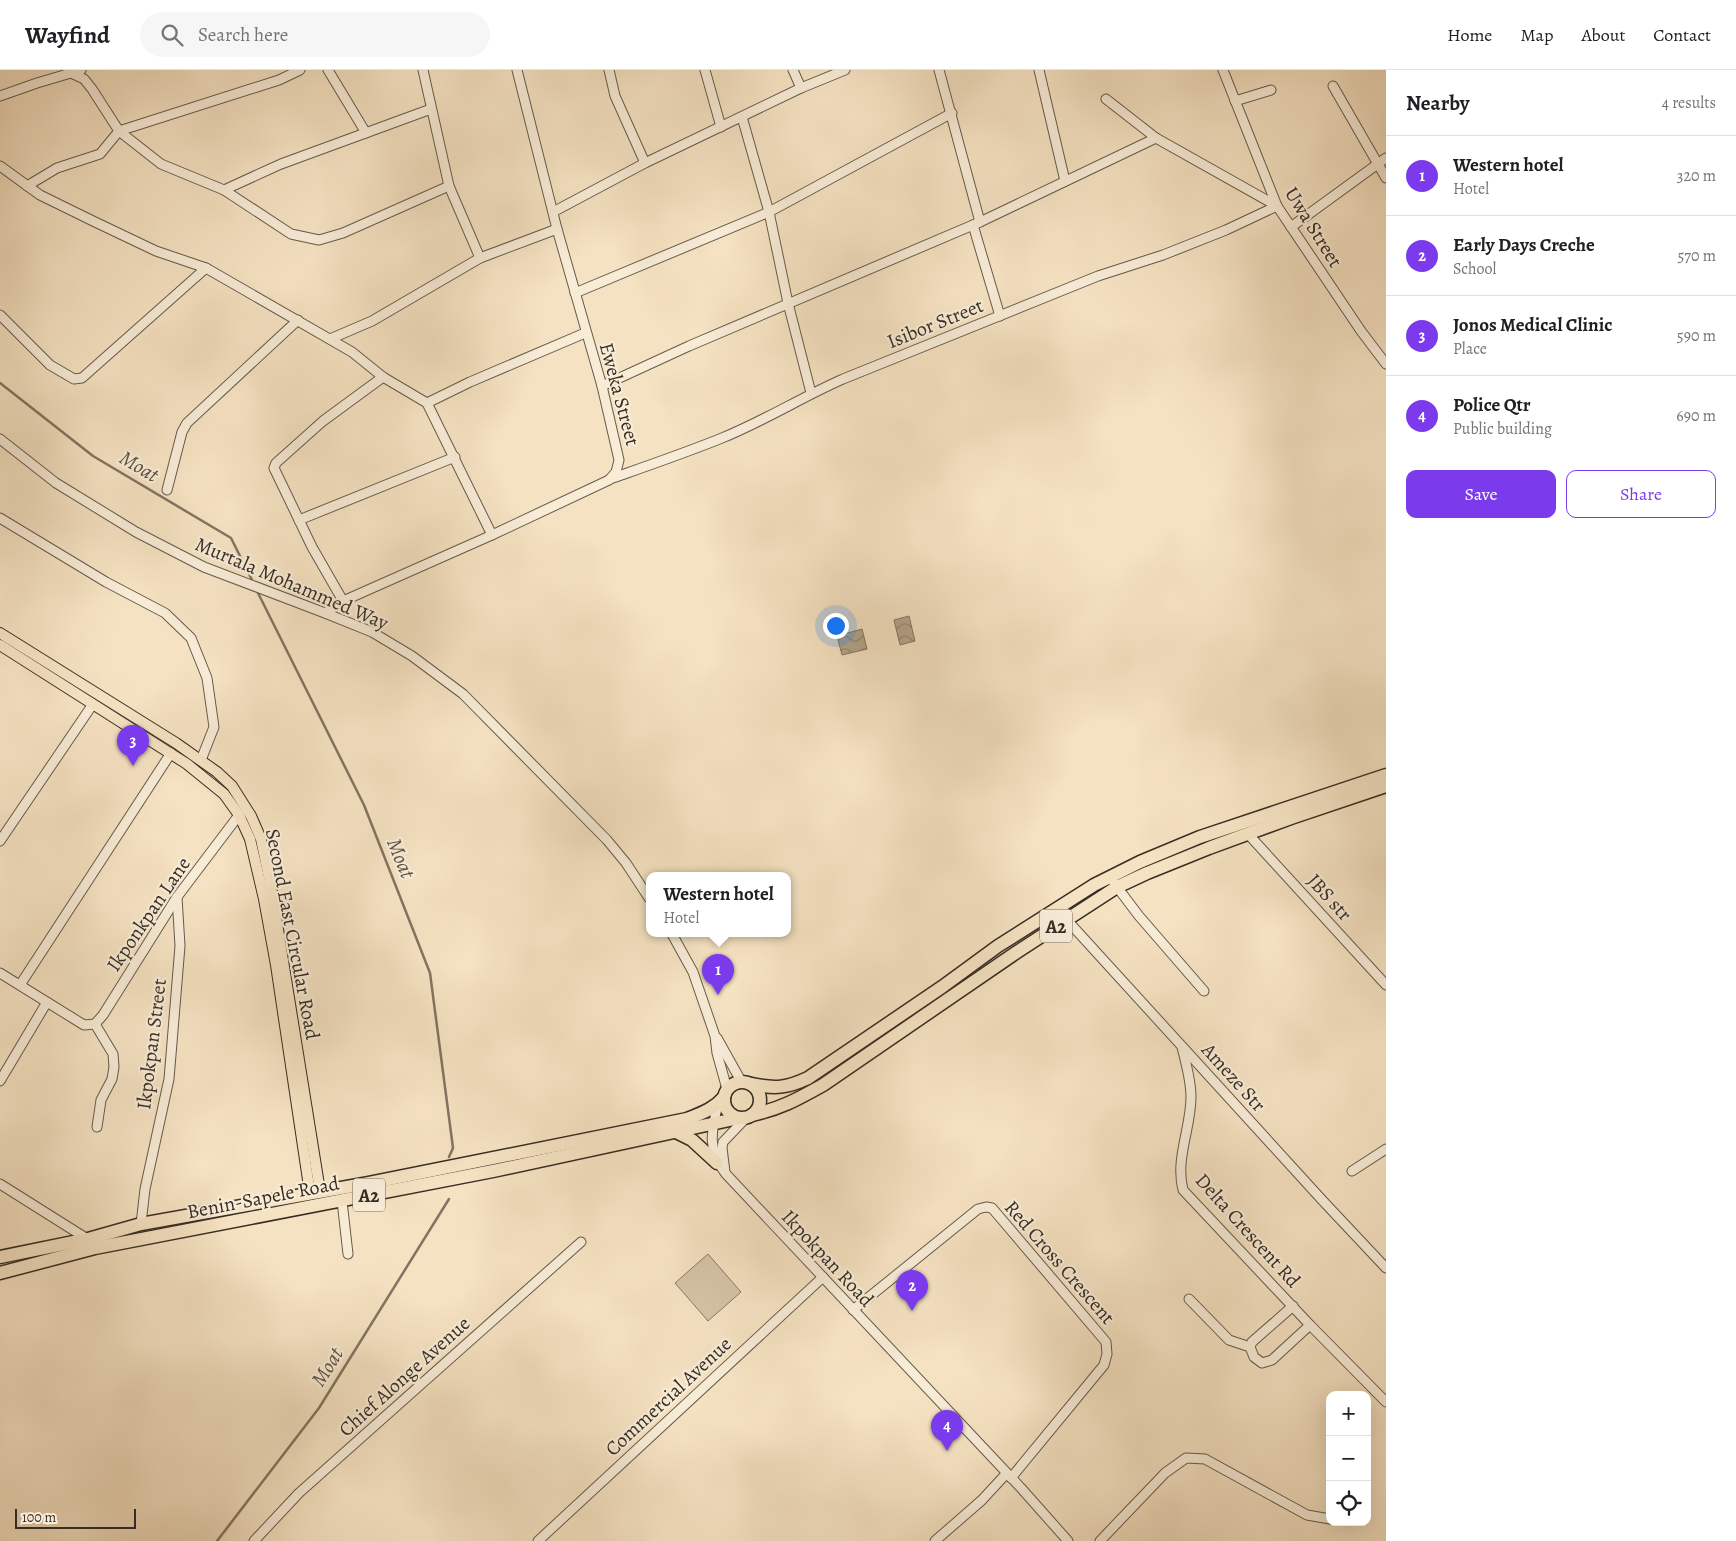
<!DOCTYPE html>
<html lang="en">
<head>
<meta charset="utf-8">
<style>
	:root { --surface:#fff; --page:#f6f6f6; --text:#202124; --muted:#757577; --line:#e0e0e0; --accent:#7c3aed }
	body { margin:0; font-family:Alegreya,serif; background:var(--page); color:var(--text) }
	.controls { position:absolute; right:15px; bottom:15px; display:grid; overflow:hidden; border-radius:10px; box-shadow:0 5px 20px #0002 }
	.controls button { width:45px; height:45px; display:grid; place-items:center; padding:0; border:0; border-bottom:1px solid var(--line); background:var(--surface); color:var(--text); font:25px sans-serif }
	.scale { position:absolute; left:15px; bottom:12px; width:121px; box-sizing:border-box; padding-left:5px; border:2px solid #362d23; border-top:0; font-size:14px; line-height:18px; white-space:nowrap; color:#362d23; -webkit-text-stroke:4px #f8ecd7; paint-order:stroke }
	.you { position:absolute; left:835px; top:555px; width:18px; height:18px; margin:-12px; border:4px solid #fff; border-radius:50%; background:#1a73e8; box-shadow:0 0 0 8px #1a73e833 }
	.badge { display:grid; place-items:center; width:32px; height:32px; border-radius:50%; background:var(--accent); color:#fff; font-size:16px; font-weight:700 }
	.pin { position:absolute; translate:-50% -41px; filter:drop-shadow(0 1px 2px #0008) }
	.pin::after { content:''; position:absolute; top:26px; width:18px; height:15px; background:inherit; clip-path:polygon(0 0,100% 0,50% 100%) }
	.popup { position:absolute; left:646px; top:802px; width:145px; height:65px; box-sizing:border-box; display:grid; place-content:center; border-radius:10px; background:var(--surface); filter:drop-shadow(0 1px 4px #0005); font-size:16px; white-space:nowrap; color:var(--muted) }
	.popup b { font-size:19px; color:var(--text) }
	.popup::after { content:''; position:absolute; left:50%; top:100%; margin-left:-10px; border:10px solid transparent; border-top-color:var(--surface) }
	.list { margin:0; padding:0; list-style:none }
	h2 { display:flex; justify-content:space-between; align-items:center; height:65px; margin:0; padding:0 20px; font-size:21px }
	h2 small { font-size:16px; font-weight:400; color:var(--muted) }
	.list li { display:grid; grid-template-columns:32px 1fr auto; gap:15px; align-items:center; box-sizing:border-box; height:80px; padding:0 20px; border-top:1px solid var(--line) }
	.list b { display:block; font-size:19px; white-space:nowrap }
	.list p { margin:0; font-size:16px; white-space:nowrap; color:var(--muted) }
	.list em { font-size:16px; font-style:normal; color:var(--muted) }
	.actions { display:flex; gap:10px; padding:15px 20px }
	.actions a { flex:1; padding:11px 0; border:1px solid var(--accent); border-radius:10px; text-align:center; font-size:18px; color:var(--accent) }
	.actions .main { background:var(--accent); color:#fff }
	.icon { flex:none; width:28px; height:28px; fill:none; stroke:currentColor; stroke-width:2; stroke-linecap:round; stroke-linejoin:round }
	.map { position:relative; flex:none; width:1386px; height:1471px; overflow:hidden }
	header { display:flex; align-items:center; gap:30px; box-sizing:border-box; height:70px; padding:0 25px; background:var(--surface); border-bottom:1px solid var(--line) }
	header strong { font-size:24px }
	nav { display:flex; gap:28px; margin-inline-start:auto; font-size:18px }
	.search { width:350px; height:45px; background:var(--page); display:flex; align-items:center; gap:12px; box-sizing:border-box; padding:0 18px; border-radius:28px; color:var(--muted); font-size:19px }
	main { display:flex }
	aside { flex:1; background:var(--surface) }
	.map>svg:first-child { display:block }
	.grass { fill:#d5c3a7; stroke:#867865 }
	.water { fill:url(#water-waves); stroke:#827462 }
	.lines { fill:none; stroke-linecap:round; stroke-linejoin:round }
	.stream { stroke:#827462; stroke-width:2.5 }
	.minor-casing { stroke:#665a4b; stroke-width:11 }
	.major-casing { stroke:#362d23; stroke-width:12 }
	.highway-casing { stroke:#362d23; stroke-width:15 }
	.minor { stroke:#f8ecd7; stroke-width:9 }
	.major { stroke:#f5e2c2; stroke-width:10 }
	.highway { stroke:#f5e2c2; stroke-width:12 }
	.labels { text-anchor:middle; stroke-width:4.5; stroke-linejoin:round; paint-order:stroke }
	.shield { fill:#f8ecd7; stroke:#706659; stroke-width:1 }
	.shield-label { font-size:19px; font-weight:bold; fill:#362d23 }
	.street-label { font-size:20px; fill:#362d23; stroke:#f8ecd7 }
	.water-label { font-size:21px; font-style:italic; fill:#5c5142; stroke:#f8ecd7 }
</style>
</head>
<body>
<header>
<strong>Wayfind</strong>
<div class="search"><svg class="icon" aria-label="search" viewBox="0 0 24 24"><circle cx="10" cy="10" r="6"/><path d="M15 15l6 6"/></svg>Search here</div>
<nav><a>Home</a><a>Map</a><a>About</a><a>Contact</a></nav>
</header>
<main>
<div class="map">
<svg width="1386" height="1471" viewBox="0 0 1386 1471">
	<defs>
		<pattern id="water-waves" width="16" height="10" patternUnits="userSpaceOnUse" patternTransform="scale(1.25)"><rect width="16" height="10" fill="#b4a48c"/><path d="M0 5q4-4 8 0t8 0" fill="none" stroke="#938672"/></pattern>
	</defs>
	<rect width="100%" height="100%" fill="#f5e2c2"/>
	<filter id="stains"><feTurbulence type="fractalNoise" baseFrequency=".004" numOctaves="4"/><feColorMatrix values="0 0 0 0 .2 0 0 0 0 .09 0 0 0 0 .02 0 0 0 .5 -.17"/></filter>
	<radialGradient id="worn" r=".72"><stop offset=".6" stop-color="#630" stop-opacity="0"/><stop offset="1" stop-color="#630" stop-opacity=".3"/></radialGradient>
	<path class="grass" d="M708,1184L741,1222L708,1251L675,1213Z"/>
	<g class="water">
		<path d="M909,546L915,571L900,575L894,550Z"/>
		<path d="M862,559L867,579L842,585L837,566Z"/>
	</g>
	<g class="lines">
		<g class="stream">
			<path d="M0,313L93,386L231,468L252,510"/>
			<path d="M257,521L364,735L430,903L453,1078L449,1087"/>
			<path d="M217,1471L319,1338L449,1129"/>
		</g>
		<g class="minor-casing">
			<g id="minor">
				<path d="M70,0L71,3L84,9L92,19L119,61L161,94L224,120L291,164L319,170L343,163L449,116"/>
				<path d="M328,0L366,63"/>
				<path d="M423,0L449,116L480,188"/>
				<path d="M609,0L615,26L645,93"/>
				<path d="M705,0L721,57"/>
				<path d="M793,0L801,18"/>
				<path d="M939,0L980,152"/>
				<path d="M1039,0L1065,111"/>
				<path d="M1223,0L1277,136L1361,261L1386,294"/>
				<path d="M1333,16L1386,108"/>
				<path d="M0,26L37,13L81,0"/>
				<path d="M1106,29L1156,68L1277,136"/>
				<path d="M1235,31L1271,20"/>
				<path d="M742,47L769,142L788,233L811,323"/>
				<path d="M0,96L40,125L93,151L156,181L206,198L352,282L383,307L427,333L492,465"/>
				<path d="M27,116L57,98L100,84L119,61L279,10L300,0"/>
				<path d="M224,120L281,94L431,39"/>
				<path d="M553,142L645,93L801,18L845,0"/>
				<path d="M973,155L1000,246"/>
				<path d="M1291,157L1386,88"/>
				<path d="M575,223L769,142L952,43"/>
				<path d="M0,245L50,295L74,309L82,308L206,198"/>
				<path d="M330,269L372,251L480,188L557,159"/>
				<path d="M602,316L689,276L980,152L1156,68"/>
				<path d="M427,333L470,312L585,263"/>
				<path d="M0,369L56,413L136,462L204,497L325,543L372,562L412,586L463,624L607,770L626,793L649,828"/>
				<path d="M610,409C647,396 685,383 722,368C764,351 802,327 843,309L1098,206L1163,185L1226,160L1277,136"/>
				<path d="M167,420L182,362L187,353L298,250"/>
				<path d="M0,448L106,512L165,543L191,568L207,608L214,657L201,690"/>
				<path d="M299,450L455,387"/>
				<path d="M343,531L312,477L274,398L276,393L323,351L383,307"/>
				<path d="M325,543L343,531L492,465L609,410L616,402L619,390L602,316L557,159L517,0"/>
				<path d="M1248,764L1386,915"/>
				<path d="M0,771L93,634"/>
				<path d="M1114,813L1139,846L1204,921"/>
				<path d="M1059,837L1066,849L1323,1131L1386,1198"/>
				<path d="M672,864L693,902L715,966L717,983L727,1019"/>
				<path d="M0,903L84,955L95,954L103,945L177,827L239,745"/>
				<path d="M20,915L171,683"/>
				<path d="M95,954L113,984L114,997L112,1009L101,1030L97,1057"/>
				<path d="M717,968L741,1011"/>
				<path d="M1182,977C1186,994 1191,1010 1191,1027C1191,1058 1175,1089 1183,1120L1310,1255L1386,1332"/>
				<path d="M0,1011L47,932"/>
				<path d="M718,1034C711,1062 707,1080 726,1104L1021,1418L1068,1471"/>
				<path d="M1352,1101L1386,1079"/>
				<path d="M725,1102L722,1078L723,1072L746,1048"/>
				<path d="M0,1114L89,1170"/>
				<path d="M342,1131L348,1184"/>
				<path d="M141,1154L145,1119L169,1009L180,876L177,827"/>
				<path d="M1189,1229L1229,1270L1250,1277L1254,1287L1262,1293L1272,1290L1310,1255"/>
				<path d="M853,1240L978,1139L986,1137L992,1138L1106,1272L1107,1284L1104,1295L1011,1408"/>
				<path d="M1250,1277L1252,1272L1293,1236"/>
				<path d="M254,1471L299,1423L581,1172"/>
				<path d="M538,1471L823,1207"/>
				<path d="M935,1471L982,1430L1006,1404"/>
				<path d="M1100,1471L1165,1403L1186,1388L1205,1389L1307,1445L1330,1449"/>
			</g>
		</g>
		<g class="major-casing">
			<g id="major">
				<path d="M0,563L176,673L217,702L232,716L251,746L261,769L272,822L320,1121"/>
				<path d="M0,575L187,694L224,724L239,745L250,769L264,829L276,895L310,1123"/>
			</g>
		</g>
		<g class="highway-casing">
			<g id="highway">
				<circle cx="742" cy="1030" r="18"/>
				<path d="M752,1014C775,1019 787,1018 808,1008L942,917L998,876L1094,815L1140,792L1200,767L1386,705"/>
				<path d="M752,1045C782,1038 796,1030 823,1015L1017,882L1117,817L1147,803L1209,778L1291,748L1386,716"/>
				<path d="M676,1062L692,1070L717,1093"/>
				<path d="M0,1187L88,1169L141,1154L369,1113L687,1049C702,1043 714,1039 724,1027"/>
				<path d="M0,1203L95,1178L493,1101L739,1048"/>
			</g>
		</g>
		<use href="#minor" class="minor"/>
		<use href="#major" class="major"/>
		<use href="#highway" class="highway"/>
	</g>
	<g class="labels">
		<g class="shield">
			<rect x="1040" y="839.5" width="32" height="33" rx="4"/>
			<rect x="353" y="1108.5" width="32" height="33" rx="4"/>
		</g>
		<g class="shield-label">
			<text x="1056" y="863">A2</text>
			<text x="369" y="1132">A2</text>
		</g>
		<g class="street-label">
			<text transform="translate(1314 157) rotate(58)" y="7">Uwa Street</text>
			<text transform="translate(935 253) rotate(-22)" y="7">Isibor Street</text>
			<text transform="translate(620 324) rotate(75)" y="7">Eweka Street</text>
			<text transform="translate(292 513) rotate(23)" y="7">Murtala Mohammed Way</text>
			<text transform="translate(1330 827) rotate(48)" y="7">JBS str</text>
			<text transform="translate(148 844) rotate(-56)" y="7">Ikponkpan Lane</text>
			<text transform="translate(293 864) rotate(79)" y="7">Second East Circular Road</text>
			<text transform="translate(151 974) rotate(-83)" y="7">Ikpokpan Street</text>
			<text transform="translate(1234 1007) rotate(48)" y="7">Ameze Str</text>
			<text transform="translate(263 1127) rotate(-11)" y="7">Benin-Sapele Road</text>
			<text transform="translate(1248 1160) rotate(48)" y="7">Delta Crescent Rd</text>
			<text transform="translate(828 1188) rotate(47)" y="7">Ikpokpan Road</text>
			<text transform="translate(1060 1192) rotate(49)" y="7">Red Cross Crescent</text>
			<text transform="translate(404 1306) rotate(-42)" y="7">Chief Alonge Avenue</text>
			<text transform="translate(668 1326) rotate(-43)" y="7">Commercial Avenue</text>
		</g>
		<g class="water-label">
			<text transform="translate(139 396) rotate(31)" y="7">Moat</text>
			<text transform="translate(401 788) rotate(68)" y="7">Moat</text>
			<text transform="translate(327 1297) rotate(-58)" y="7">Moat</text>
		</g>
	</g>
	<rect width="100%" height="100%" filter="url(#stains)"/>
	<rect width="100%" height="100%" fill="url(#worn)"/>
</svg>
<div class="controls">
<button>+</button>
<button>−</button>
<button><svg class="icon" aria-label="locate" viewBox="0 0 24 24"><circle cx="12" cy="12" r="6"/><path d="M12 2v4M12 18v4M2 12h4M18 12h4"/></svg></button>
</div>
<div class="scale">100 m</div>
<div class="you"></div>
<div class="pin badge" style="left:718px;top:925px">1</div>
<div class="popup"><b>Western hotel</b>Hotel</div>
<div class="pin badge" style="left:912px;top:1241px">2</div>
<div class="pin badge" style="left:133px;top:696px">3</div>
<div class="pin badge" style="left:947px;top:1381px">4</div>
</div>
<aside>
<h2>Nearby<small>4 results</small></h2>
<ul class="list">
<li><span class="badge">1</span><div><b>Western hotel</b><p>Hotel</p></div><em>320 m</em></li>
<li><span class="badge">2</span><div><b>Early Days Creche</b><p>School</p></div><em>570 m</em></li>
<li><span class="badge">3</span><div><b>Jonos Medical Clinic</b><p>Place</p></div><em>590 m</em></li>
<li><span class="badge">4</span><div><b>Police Qtr</b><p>Public building</p></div><em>690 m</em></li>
</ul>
<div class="actions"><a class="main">Save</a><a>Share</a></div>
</aside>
</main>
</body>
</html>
